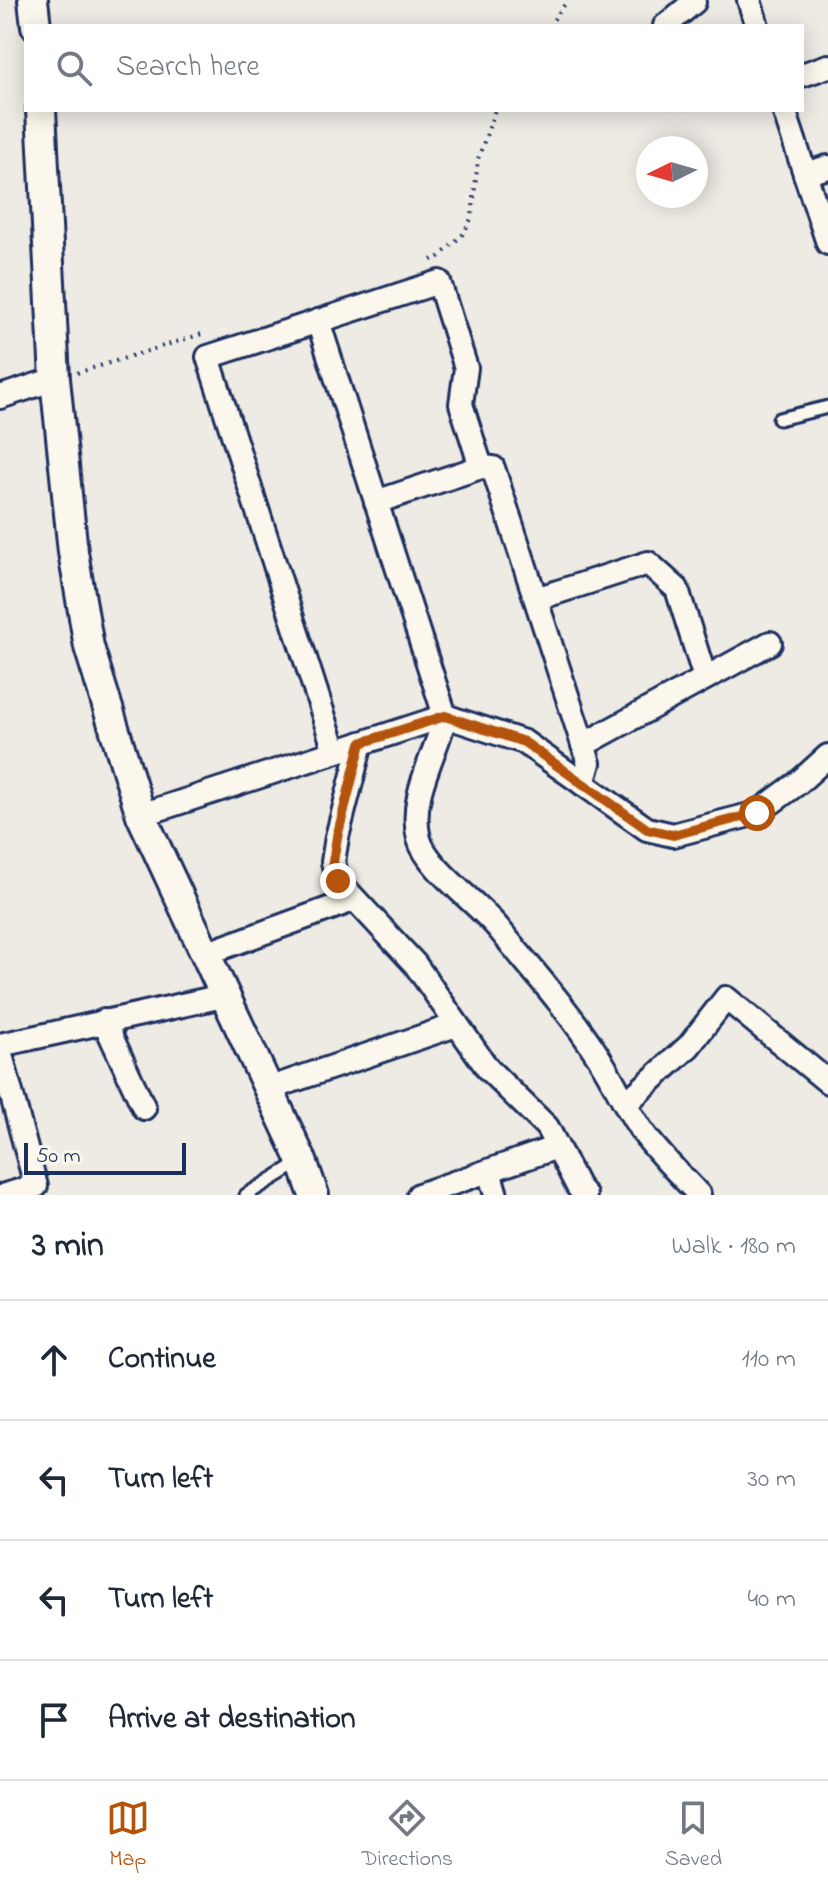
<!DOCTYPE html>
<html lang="en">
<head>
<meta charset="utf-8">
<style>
	:root { --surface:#fff; --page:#f6f6f7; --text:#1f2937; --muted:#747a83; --line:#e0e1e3; --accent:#b45309 }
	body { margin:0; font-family:"Indie Flower",sans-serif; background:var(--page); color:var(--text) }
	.compass { position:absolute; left:636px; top:136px; width:72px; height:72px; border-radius:50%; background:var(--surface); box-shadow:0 4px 20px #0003; rotate:265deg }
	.scale { position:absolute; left:24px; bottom:20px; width:162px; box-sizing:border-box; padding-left:8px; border:4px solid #1b2f5e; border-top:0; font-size:22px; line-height:28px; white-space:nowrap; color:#1b2f5e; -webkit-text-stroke:6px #fbf7ec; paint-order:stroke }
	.stop { position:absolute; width:24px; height:24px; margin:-18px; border:6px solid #b45309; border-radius:50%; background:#fff }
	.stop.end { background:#b45309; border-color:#fff; box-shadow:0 2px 8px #0008 }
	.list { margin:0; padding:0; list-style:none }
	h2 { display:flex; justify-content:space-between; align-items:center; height:104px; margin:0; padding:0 32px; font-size:34px }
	h2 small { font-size:26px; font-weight:400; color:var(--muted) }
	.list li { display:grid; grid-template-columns:52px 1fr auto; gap:24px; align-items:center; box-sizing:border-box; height:120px; padding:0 32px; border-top:2px solid var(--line) }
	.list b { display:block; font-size:30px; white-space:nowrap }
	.list em { font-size:26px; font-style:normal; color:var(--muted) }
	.icon { flex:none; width:44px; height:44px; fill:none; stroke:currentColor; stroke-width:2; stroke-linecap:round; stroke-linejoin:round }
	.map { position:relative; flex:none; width:828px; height:1195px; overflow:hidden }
	.search { position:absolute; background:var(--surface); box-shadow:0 4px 20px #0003; left:24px; right:24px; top:24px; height:88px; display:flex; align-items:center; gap:20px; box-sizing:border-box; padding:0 28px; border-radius:0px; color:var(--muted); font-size:30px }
	.sheet { height:584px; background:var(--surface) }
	nav { display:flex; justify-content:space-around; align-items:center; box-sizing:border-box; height:112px; border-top:2px solid var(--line); background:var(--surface); font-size:22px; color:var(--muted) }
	nav a { display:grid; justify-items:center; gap:4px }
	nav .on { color:var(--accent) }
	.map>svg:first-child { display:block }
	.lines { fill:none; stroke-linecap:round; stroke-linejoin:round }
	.service-casing { stroke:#1b2f5e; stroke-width:17 }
	.minor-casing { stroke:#1b2f5e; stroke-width:28 }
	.tertiary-casing { stroke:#1b2f5e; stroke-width:34 }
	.path { stroke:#1b2f5e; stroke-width:4; stroke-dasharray:2 6; stroke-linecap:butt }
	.service { stroke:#fbf7ec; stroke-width:11 }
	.minor { stroke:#fbf7ec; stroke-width:22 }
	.tertiary { stroke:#fbf7ec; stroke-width:28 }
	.route { stroke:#b45309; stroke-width:10 }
</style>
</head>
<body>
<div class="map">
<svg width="828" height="1195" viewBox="0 0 828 1195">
	<rect width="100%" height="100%" fill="#eeebe4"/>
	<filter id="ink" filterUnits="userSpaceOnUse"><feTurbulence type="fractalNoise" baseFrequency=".0125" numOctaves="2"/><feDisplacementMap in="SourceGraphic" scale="16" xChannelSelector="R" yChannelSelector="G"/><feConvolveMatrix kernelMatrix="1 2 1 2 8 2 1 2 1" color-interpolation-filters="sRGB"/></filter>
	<g filter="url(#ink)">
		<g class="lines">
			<g class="service-casing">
				<g id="service">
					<path d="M779,419L828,407"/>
					<path d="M246,1195L300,1162"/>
				</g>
			</g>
			<g class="minor-casing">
				<g id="minor">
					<path d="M749,0L757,26"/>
					<path d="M665,26L694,2"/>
					<path d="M802,75L828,66"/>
					<path d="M784,110L828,243"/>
					<path d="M805,174L828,167"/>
					<path d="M318,321L445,716C436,756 408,796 419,839C427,868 477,902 499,929C531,969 568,1009 596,1053C613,1078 625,1107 642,1131C658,1154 680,1174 699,1195"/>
					<path d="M0,397L55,379"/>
					<path d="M376,502L481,467L493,468L589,763L583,784"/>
					<path d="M536,599L648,563L677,589L705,678"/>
					<path d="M361,743L337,837L333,862L338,881L415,964L488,1069L547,1127L578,1187L585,1195"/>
					<path d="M583,745L770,643"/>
					<path d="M335,751L208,357L439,282L466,368L461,404L481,467"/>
					<path d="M141,815L445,716L524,742L647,829L673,835L757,813L798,783L828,756"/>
					<path d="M205,954L353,900"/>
					<path d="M104,1021L144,1108"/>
					<path d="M0,1045L223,996"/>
					<path d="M0,1051L36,1186L5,1195"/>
					<path d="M268,1089L456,1025"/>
					<path d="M626,1103L689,1046L726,998L828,1082"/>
					<path d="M489,1171L496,1195"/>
					<path d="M419,1195L557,1147"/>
				</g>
			</g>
			<g class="tertiary-casing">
				<g id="tertiary">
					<path d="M33,0L36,26"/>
					<path d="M41,110L55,379L73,552L89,647L141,815L302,1161L314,1195"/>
				</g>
			</g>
			<g class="path">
				<path d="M549,26L568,0"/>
				<path d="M431,260L439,257L464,233L472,217L478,159L495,110"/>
				<path d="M77,373L202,334"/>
			</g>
			<use href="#service" class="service"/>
			<use href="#minor" class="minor"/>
			<use href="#tertiary" class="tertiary"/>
		</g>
	</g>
	<g class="lines" filter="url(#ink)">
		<path class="route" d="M338,881L333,862L337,837L361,743L445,716L524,742L647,829L673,835L757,813"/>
	</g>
</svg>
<svg class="compass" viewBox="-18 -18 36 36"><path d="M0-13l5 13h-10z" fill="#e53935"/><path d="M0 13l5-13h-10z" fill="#747a83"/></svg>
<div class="scale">50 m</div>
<div class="stop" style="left:757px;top:813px"></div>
<div class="stop end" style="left:338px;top:881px"></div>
<div class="search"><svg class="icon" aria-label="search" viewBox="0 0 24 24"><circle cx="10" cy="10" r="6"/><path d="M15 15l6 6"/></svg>Search here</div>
</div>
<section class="sheet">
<h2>3 min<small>Walk · 180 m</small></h2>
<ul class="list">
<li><svg class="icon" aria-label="ahead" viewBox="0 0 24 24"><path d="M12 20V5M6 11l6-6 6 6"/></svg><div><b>Continue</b></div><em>110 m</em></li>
<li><svg class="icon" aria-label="left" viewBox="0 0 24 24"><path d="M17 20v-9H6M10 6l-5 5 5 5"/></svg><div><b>Turn left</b></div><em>30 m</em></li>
<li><svg class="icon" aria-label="left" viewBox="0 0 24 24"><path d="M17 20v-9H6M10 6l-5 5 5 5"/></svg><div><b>Turn left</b></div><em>40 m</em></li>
<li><svg class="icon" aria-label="arrive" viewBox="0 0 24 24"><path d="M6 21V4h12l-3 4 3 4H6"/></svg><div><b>Arrive at destination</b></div></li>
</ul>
</section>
<nav>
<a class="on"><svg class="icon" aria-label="map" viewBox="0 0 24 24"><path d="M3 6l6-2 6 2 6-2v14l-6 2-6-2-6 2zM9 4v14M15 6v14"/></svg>Map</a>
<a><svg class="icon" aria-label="directions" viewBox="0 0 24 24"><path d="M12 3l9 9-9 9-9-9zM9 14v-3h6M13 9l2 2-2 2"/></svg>Directions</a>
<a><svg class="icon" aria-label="saved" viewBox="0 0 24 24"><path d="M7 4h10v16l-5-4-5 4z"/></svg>Saved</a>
</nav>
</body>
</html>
